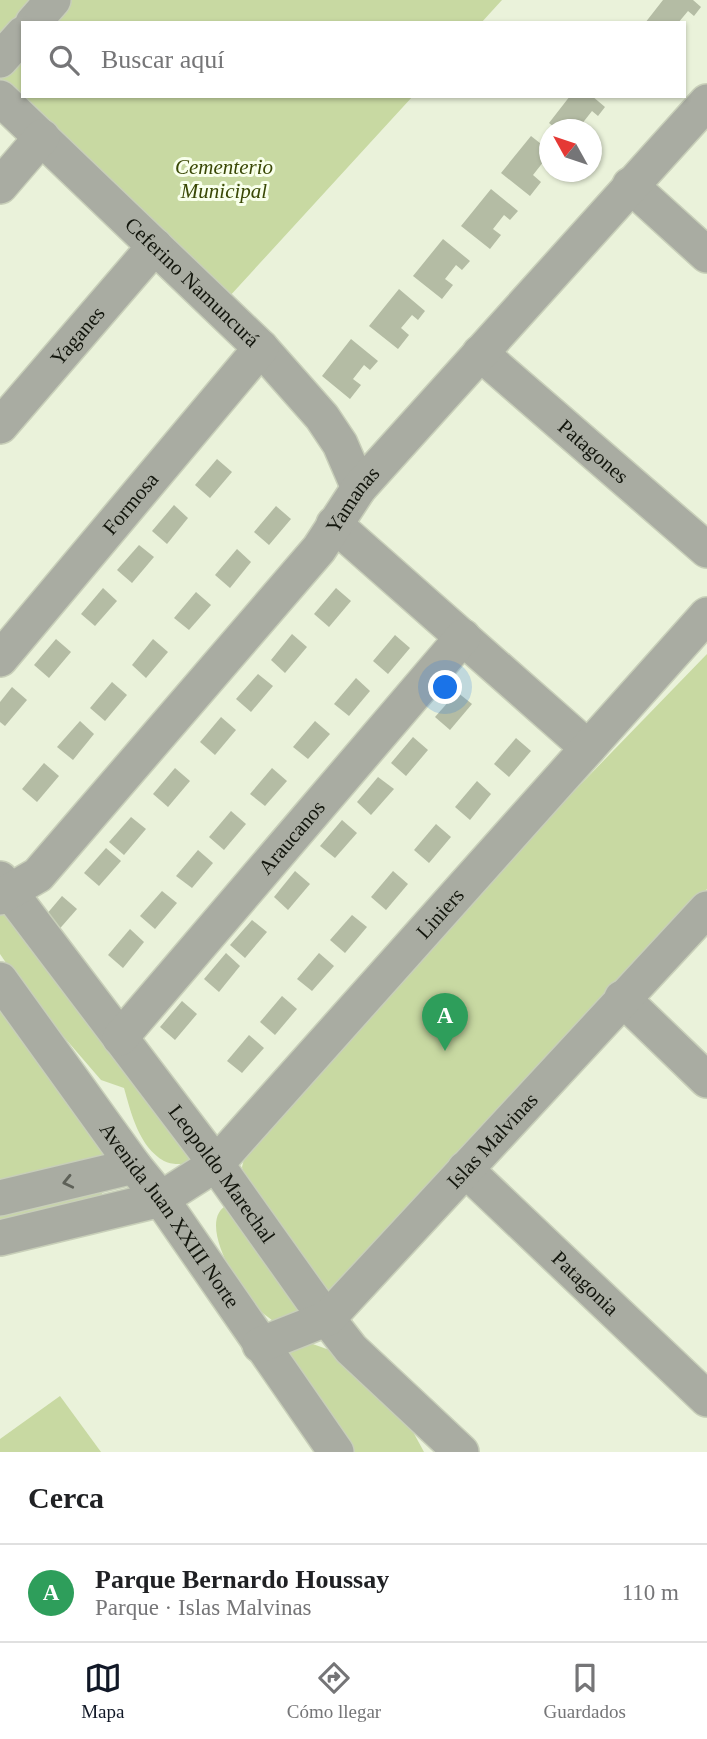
<!DOCTYPE html>
<html lang="es">
<head>
<meta charset="utf-8">
<style>
	:root { --surface:#fff; --page:#f6f6f6; --text:#202124; --muted:#757577; --line:#e0e0e0; --accent:#111827 }
	body { margin:0; font-family:"Times New Roman",serif; background:var(--page); color:var(--text) }
	.compass { position:absolute; left:539px; top:119px; width:63px; height:63px; border-radius:50%; background:var(--surface); box-shadow:0 2px 5px #0004; rotate:310deg }
	.you { position:absolute; left:446px; top:688px; width:24px; height:24px; margin:-18px; border:5px solid #fff; border-radius:50%; background:#1a73e8; box-shadow:0 0 0 10px #1a73e833 }
	.badge { display:grid; place-items:center; width:46px; height:46px; border-radius:50%; background:var(--accent); color:#fff; font-size:23px; font-weight:700 }
	.pin { position:absolute; translate:-50% -58px; filter:drop-shadow(0 2px 4px #0008) }
	.pin::after { content:''; position:absolute; top:37px; width:24px; height:21px; background:inherit; clip-path:polygon(0 0,100% 0,50% 100%) }
	.list { margin:0; padding:0; list-style:none }
	h2 { display:flex; justify-content:space-between; align-items:center; height:91px; margin:0; padding:0 28px; font-size:30px }
	h2 small { font-size:23px; font-weight:400; color:var(--muted) }
	.list li { display:grid; grid-template-columns:46px 1fr auto; gap:21px; align-items:center; box-sizing:border-box; height:98px; padding:0 28px; border-top:2px solid var(--line) }
	.list b { display:block; font-size:26px; white-space:nowrap }
	.list p { margin:0; font-size:23px; white-space:nowrap; color:var(--muted) }
	.list em { font-size:23px; font-style:normal; color:var(--muted) }
	.icon { flex:none; width:38px; height:38px; fill:none; stroke:currentColor; stroke-width:2; stroke-linecap:round; stroke-linejoin:round }
	.map { position:relative; flex:none; width:707px; height:1452px; overflow:hidden }
	.search { position:absolute; background:var(--surface); box-shadow:0 2px 5px #0004; left:21px; right:21px; top:21px; height:77px; display:flex; align-items:center; gap:18px; box-sizing:border-box; padding:0 24px; border-radius:0px; color:var(--muted); font-size:26px }
	.sheet { height:189px; background:var(--surface) }
	nav { display:flex; justify-content:space-around; align-items:center; box-sizing:border-box; height:98px; border-top:2px solid var(--line); background:var(--surface); font-size:19px; color:var(--muted) }
	nav a { display:grid; justify-items:center; gap:4px }
	nav .on { color:var(--accent) }
	.map>svg:first-child { display:block }
	.green { fill:#c8d9a2 }
	.building { fill:#b4bca4 }
	.lines { fill:none; stroke-linecap:round; stroke-linejoin:round }
	.minor-casing { stroke:#c8cfb9; stroke-width:38 }
	.minor { stroke:#a9aca2; stroke-width:35 }
	.oneway { stroke:#5e6158 }
	.labels { text-anchor:middle; stroke-width:6; stroke-linejoin:round; paint-order:stroke }
	.park-label { font-size:21px; font-style:italic; fill:#394805; stroke:#f8ffeb }
	.street-label { font-size:21px; fill:#13160d; stroke:#f8ffeb }
</style>
</head>
<body>
<div class="map">
<svg width="707" height="1452" viewBox="0 0 707 1452">
	<rect width="100%" height="100%" fill="#eaf2da"/>
	<g class="green">
		<path d="M0,0H502L481,23H23V96H413L228,298L0,78Z"/>
		<path d="M707,654V889L343,1284L330,1292L318,1287L247,1184L242,1167L246,1151L419,951Z"/>
		<path d="M5,911L202,1155L192,1165C184,1164 171,1165 164,1161C139,1147 131,1113 124,1088L101,1080L51,1022L13,973L0,954V912Z"/>
		<path d="M0,1007L112,1166L0,1190Z"/>
		<path d="M103,1191L100,1199L0,1220V1207Z"/>
		<path d="M229,1204L303,1307L291,1318L273,1321C268,1317 261,1312 256,1307C239,1289 194,1219 229,1204Z"/>
		<path d="M310,1343L335,1352L405,1417L424,1452H353L287,1352Z"/>
		<path d="M60,1396L101,1452H0V1439Z"/>
	</g>
	<g class="building">
		<path d="M663,0H693L701,7L694,16L688,11L678,23H645Z"/>
		<path d="M570,96H592L605,107L598,116L592,111L581,125L587,130H558L549,123Z"/>
		<path d="M531,136L550,151V166L544,161L533,175L541,182L530,196L501,173Z"/>
		<path d="M491,189L518,211L510,220L504,215L493,229L501,235L490,249L461,226Z"/>
		<path d="M443,239L470,261L462,270L456,265L445,279L453,285L442,299L413,276Z"/>
		<path d="M399,289L425,311L418,320L412,315L401,328L409,335L398,349L369,326Z"/>
		<path d="M351,339L378,361L370,370L364,365L353,379L361,385L350,399L322,376Z"/>
		<path d="M217,459L232,472L210,498L195,485Z"/>
		<path d="M174,505L188,518L167,544L152,531Z"/>
		<path d="M276,506L291,519L269,545L254,532Z"/>
		<path d="M139,545L154,557L132,583L117,570Z"/>
		<path d="M237,549L251,562L230,588L215,575Z"/>
		<path d="M103,588L117,601L95,626L81,614Z"/>
		<path d="M336,588L351,601L329,627L314,614Z"/>
		<path d="M196,592L211,605L189,630L174,618Z"/>
		<path d="M292,634L307,647L285,673L271,660Z"/>
		<path d="M395,635L410,648L388,674L373,661Z"/>
		<path d="M56,639L71,652L49,678L34,665Z"/>
		<path d="M153,639L168,652L146,678L132,665Z"/>
		<path d="M258,674L273,686L251,712L236,699Z"/>
		<path d="M356,678L370,691L349,716L334,704Z"/>
		<path d="M112,682L127,695L105,721L90,708Z"/>
		<path d="M12,687L27,700L5,726L0,722V702Z"/>
		<path d="M457,692L472,704L450,730L435,717Z"/>
		<path d="M221,717L236,730L215,755L200,742Z"/>
		<path d="M80,721L94,734L73,760L57,747Z"/>
		<path d="M315,721L330,734L308,759L293,747Z"/>
		<path d="M413,737L428,750L406,776L391,763Z"/>
		<path d="M516,738L531,751L509,777L494,764Z"/>
		<path d="M44,763L59,776L37,802L22,789Z"/>
		<path d="M175,768L190,781L168,807L153,794Z"/>
		<path d="M272,768L287,781L265,806L250,794Z"/>
		<path d="M378,777L394,789L371,815L357,802Z"/>
		<path d="M477,781L491,794L470,820L455,807Z"/>
		<path d="M231,811L246,824L224,850L209,837Z"/>
		<path d="M131,817L146,829L124,855L109,842Z"/>
		<path d="M342,820L357,833L335,858L320,846Z"/>
		<path d="M436,824L451,837L429,863L414,850Z"/>
		<path d="M106,848L121,861L99,886L84,873Z"/>
		<path d="M198,850L213,863L192,888L176,876Z"/>
		<path d="M295,871L310,884L288,910L274,897Z"/>
		<path d="M393,871L408,884L386,910L371,897Z"/>
		<path d="M162,891L177,903L155,929L140,916Z"/>
		<path d="M62,896L77,909L55,934L40,922Z"/>
		<path d="M352,915L367,927L345,953L330,940Z"/>
		<path d="M252,920L267,932L245,958L230,945Z"/>
		<path d="M130,929L144,942L123,968L108,955Z"/>
		<path d="M226,953L240,966L219,992L204,979Z"/>
		<path d="M319,953L334,966L312,991L297,979Z"/>
		<path d="M282,996L297,1009L275,1035L260,1022Z"/>
		<path d="M182,1001L197,1014L175,1040L160,1027Z"/>
		<path d="M249,1035L264,1048L242,1073L227,1061Z"/>
	</g>
	<g class="lines">
		<g class="minor-casing">
			<g id="minor">
				<path d="M33,23L53,0"/>
				<path d="M0,60L23,34"/>
				<path id="s1" d="M0,98L261,348L322,417L340,444L359,488"/>
				<path d="M630,185L707,255"/>
				<path d="M0,186L42,137"/>
				<path id="s2" d="M480,353L707,550"/>
				<path id="s3" d="M0,426L155,246"/>
				<path d="M334,524L588,748"/>
				<path id="s4" d="M0,659L261,348"/>
				<path id="s5" d="M0,879L216,1164L312,1299L351,1349L461,1452"/>
				<path id="s6" d="M0,897L38,875L319,549L359,488L707,102"/>
				<path id="s7" d="M0,980L134,1166L161,1199L336,1452"/>
				<path d="M622,998L707,1080"/>
				<path id="s8" d="M120,1038L463,637"/>
				<path id="s9" d="M465,1169L707,1399"/>
				<path d="M0,1198L134,1166"/>
				<path id="s10" d="M0,1238L161,1199L216,1164L707,615"/>
				<path id="s11" d="M260,1345L328,1318L707,909"/>
			</g>
		</g>
		<use href="#minor" class="minor"/>
	</g>
	<defs><path id="oneway-chevron" d="M-2-3.5L2.5 0L-2 3.5" fill="none" stroke-width="1.6" stroke-linecap="round" stroke-linejoin="round" transform="scale(1.75)"/></defs>
	<use class="oneway" href="#oneway-chevron" transform="translate(68 1182) rotate(167)"/>
	<g class="labels">
		<g class="park-label">
			<text x="224" y="174">Cementerio<tspan x="224" dy="24">Municipal</tspan></text>
		</g>
		<g class="street-label">
			<text dy="7" stroke="none"><textPath href="#s1" startOffset="266">Ceferino Namuncurá</textPath></text>
			<text dy="7" stroke="none"><textPath href="#s3" startOffset="119">Yaganes</textPath></text>
			<text dy="7" stroke="none"><textPath href="#s2" startOffset="150">Patagones</textPath></text>
			<text dy="7" stroke="none"><textPath href="#s6" startOffset="534">Yamanas</textPath></text>
			<text dy="7" stroke="none"><textPath href="#s4" startOffset="203">Formosa</textPath></text>
			<text dy="7" stroke="none"><textPath href="#s8" startOffset="264">Araucanos</textPath></text>
			<text dy="7" stroke="none"><textPath href="#s10" startOffset="567">Liniers</textPath></text>
			<text dy="7" stroke="none"><textPath href="#s11" startOffset="315">Islas Malvinas</textPath></text>
			<text dy="7" stroke="none"><textPath href="#s5" startOffset="369">Leopoldo Marechal</textPath></text>
			<text dy="7" stroke="none"><textPath href="#s7" startOffset="290">Avenida Juan XXIII Norte</textPath></text>
			<text dy="7" stroke="none"><textPath href="#s9" startOffset="166">Patagonia</textPath></text>
		</g>
	</g>
</svg>
<svg class="compass" viewBox="-18 -18 36 36"><path d="M0-13l5 13h-10z" fill="#e53935"/><path d="M0 13l5-13h-10z" fill="#757577"/></svg>
<div class="you"></div>
<div class="pin badge" style="left:445px;top:1051px;background:#2e9e5b">A</div>
<div class="search"><svg class="icon" aria-label="search" viewBox="0 0 24 24"><circle cx="10" cy="10" r="6"/><path d="M15 15l6 6"/></svg>Buscar aquí</div>
</div>
<section class="sheet">
<h2>Cerca<small></small></h2>
<ul class="list">
<li><span class="badge" style="background:#2e9e5b">A</span><div><b>Parque Bernardo Houssay</b><p>Parque · Islas Malvinas</p></div><em>110 m</em></li>
</ul>
</section>
<nav>
<a class="on"><svg class="icon" aria-label="map" viewBox="0 0 24 24"><path d="M3 6l6-2 6 2 6-2v14l-6 2-6-2-6 2zM9 4v14M15 6v14"/></svg>Mapa</a>
<a><svg class="icon" aria-label="directions" viewBox="0 0 24 24"><path d="M12 3l9 9-9 9-9-9zM9 14v-3h6M13 9l2 2-2 2"/></svg>Cómo llegar</a>
<a><svg class="icon" aria-label="saved" viewBox="0 0 24 24"><path d="M7 4h10v16l-5-4-5 4z"/></svg>Guardados</a>
</nav>
</body>
</html>
